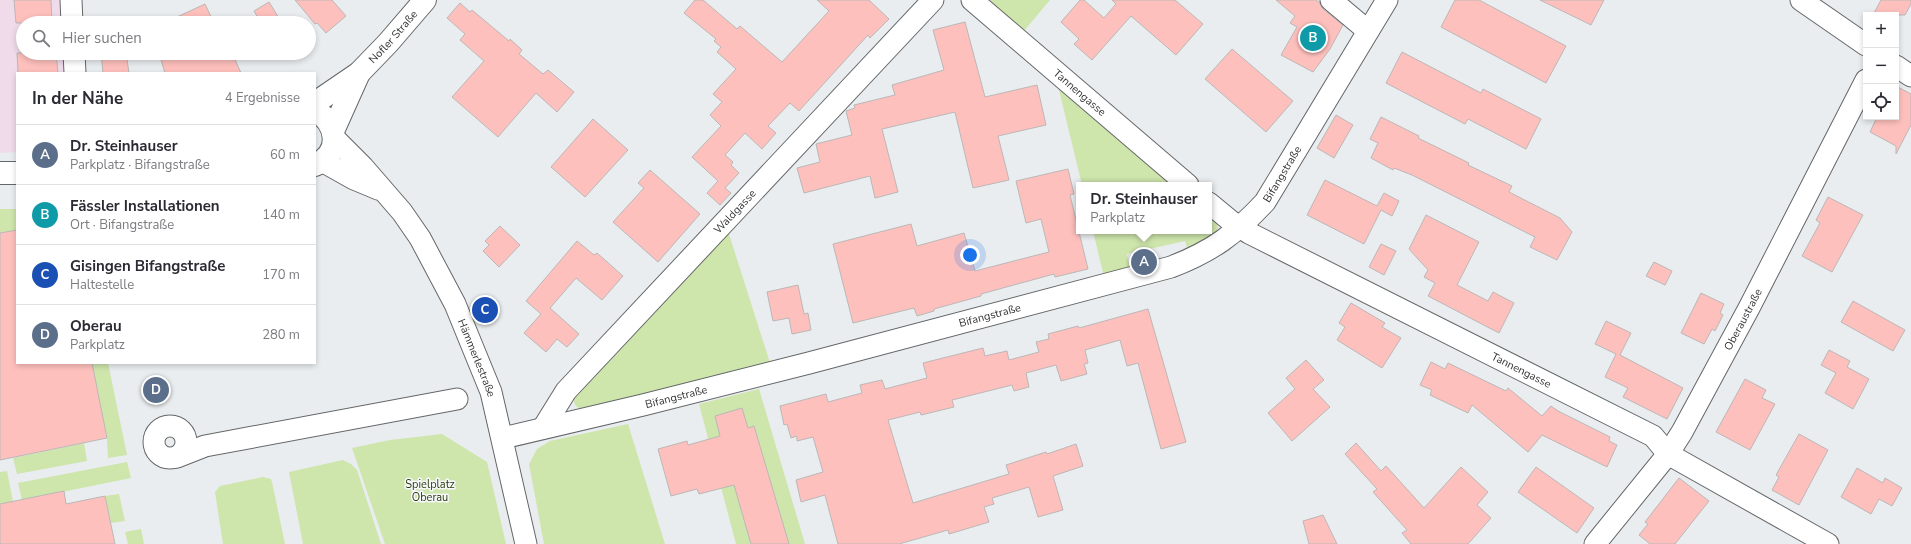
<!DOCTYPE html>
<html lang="de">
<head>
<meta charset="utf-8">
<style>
	:root { --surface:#fff; --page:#f7f7f7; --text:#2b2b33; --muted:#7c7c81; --line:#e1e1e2; --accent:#b45309 }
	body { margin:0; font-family:"Nunito Sans",sans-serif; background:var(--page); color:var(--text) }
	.controls { position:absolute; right:12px; top:12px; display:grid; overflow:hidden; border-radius:0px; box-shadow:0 2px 6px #0003 }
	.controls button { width:36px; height:36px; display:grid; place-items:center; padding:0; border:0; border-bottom:1px solid var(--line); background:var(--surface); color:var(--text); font:20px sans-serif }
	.you { position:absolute; left:970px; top:255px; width:14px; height:14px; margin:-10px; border:3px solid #fff; border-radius:50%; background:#1a73e8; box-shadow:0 0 0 6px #1a73e833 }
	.badge { display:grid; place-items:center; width:26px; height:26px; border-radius:50%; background:var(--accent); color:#fff; font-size:13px; font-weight:700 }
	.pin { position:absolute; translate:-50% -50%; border:2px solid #fff; box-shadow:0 1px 4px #0006 }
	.popup { position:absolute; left:1076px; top:182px; width:136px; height:52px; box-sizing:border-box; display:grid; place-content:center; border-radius:0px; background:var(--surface); filter:drop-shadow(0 1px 3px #0005); font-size:13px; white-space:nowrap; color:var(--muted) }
	.popup b { font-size:15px; color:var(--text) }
	.popup::after { content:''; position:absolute; left:50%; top:100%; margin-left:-8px; border:8px solid transparent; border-top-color:var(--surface) }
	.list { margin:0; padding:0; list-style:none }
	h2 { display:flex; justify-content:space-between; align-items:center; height:52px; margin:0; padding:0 16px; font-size:17px }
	h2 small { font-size:13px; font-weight:400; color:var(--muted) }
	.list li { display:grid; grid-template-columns:26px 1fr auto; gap:12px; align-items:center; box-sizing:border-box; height:60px; padding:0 16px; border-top:1px solid var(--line) }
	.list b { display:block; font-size:15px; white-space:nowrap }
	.list p { margin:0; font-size:13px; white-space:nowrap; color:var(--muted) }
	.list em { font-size:13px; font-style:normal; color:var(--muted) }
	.icon { flex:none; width:22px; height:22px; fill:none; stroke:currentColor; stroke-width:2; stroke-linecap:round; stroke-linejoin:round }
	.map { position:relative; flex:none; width:1911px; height:544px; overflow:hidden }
	.search { position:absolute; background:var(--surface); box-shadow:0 2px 6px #0003; left:16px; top:16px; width:300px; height:44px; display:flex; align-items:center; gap:10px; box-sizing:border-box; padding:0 14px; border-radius:22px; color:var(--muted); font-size:15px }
	.panel { position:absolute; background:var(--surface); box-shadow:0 2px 6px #0003; left:16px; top:72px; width:300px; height:292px; border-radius:0px }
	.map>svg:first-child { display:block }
	.industrial { fill:#f0dbea }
	.green { fill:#cee5ac }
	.building { fill:#fec0bd; stroke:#bbb7b7 }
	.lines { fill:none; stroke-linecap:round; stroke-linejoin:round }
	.minor-casing { stroke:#646769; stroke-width:23 }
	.major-casing { stroke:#646769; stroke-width:24 }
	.minor { stroke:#fff; stroke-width:21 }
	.major { stroke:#fff; stroke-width:22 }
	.labels { text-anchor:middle; stroke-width:3; stroke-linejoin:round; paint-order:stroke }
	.street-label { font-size:11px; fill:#333435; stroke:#f7fafc }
	.park-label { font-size:11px; fill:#2c3b0c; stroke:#f7fafc }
</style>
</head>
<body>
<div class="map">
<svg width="1911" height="544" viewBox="0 0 1911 544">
	<rect width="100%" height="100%" fill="#eaedef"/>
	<path class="industrial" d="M0,0H71L72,23H23V53H74L75,73H17V152L0,153Z"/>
	<g class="green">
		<path d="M984,0H1050L1023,32Z"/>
		<path d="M1057,82L1179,185H1082Z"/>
		<path d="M0,209H17V230L0,233Z"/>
		<path d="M1209,210C1217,217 1219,224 1217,234L1189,254L1185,241L1127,254L1130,270L1104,277L1093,231H1209Z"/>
		<path d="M728,231L771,366L580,409L575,405L573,398Z"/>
		<path d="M92,363H108L127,455L108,458L107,438Z"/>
		<path d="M759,389L805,544H736L699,404Z"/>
		<path d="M628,424L665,544H544L529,464L537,449L550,441Z"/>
		<path d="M442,434L487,462L506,544H385L352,448L390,440Z"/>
		<path d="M84,443L87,461L17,474L13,458Z"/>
		<path d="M343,460L351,464L357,470L381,544H303L289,472Z"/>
		<path d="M127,462L131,478L22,500L18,483Z"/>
		<path d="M7,471L13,502L0,504V472Z"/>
		<path d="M263,477L271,479L272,482L285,544H223L215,492L220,486Z"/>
		<path d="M119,494L125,521L111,523L105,496Z"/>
		<path d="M141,529L144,544H128L125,532Z"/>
	</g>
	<g class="building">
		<path d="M14,0H51L52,23H16Z"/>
		<path d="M295,0H332L346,16L326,33L317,23L315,24Z"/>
		<path d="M695,0H703L737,29L740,26L782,62L829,11L817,0H869L889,19L870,38L868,35L799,111L790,103L768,126L776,133L762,149L745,133L725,155L733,162L731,165L739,173L725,188L731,193L720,205L707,193L718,181L692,157L721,126L710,115L722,102L713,94L736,69L717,52L721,47L714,41L716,39L684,13Z"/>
		<path d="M1080,0H1084L1104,18L1116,4L1112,0H1175L1203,24L1176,55L1131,16L1092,60L1074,44L1079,39L1061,22Z"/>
		<path d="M1276,0H1316L1319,2L1323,9L1343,25L1330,49L1313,72L1281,55L1297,27L1290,23L1295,16Z"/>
		<path d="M1455,0H1479L1566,46L1546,83L1441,27Z"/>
		<path d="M1540,0H1604L1591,25Z"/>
		<path d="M1881,0H1911V4L1905,15H1873Z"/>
		<path d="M269,2L282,23H261L254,11Z"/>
		<path d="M460,3L470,12L472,10L509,41L510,39L522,50L519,54L543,74L548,70L574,92L557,112L536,93L498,137L452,97L484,61L460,40L465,34L447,18Z"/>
		<path d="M205,4L214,23H164Z"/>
		<path d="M965,22L985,97L1037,85L1046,125L998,136L1009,180L973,188L955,112L882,129L898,192L875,198L870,176L804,193L797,168L820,162L816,144L852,135L846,111L855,108L854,105L895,95L892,85L944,70L933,30Z"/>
		<path d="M1232,49L1293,101L1266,132L1205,79Z"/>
		<path d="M1402,52L1481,93L1483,89L1541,119L1526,149L1468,119L1465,124L1386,83Z"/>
		<path d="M17,53H56L58,73H18Z"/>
		<path d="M101,53H126L129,73H103Z"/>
		<path d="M159,53H232L241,73H165Z"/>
		<path d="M1896,86L1911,94V125L1896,154V146L1870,132L1877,117H1896Z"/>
		<path d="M1336,115L1353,125L1334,158L1317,148Z"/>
		<path d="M1381,117L1419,136L1418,138L1469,163L1468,165L1512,186L1509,192L1560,218L1572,232L1557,260L1530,247L1535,237L1412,175L1394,168L1393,170L1371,158L1378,143L1370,139Z"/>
		<path d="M593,119L628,150L585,197L551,167Z"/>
		<path d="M1068,169L1074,194L1070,195L1088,269L1055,277L1054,274L981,294V296L934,309V311L917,316L914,308L853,323L833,244L911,224L917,246L964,233L975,271L1049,252L1041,219L1026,223L1016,181Z"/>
		<path d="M650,170L700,214L658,262L613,222L644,188L638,183Z"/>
		<path d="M1325,180L1377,206L1384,193L1399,201L1392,216L1381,210L1364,244L1307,215Z"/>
		<path d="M1828,197L1863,215L1832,272L1802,256L1820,223L1816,220Z"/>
		<path d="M1426,215L1479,242L1457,285L1488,301L1493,292L1514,303L1499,333L1428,296L1435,283L1424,277L1428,270L1409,249Z"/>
		<path d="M500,226L520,245L499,267L483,251L489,245L485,241Z"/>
		<path d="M17,230V363H92L107,438L0,460V233Z"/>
		<path d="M577,241L594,255L597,253L623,276L602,300L576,278L550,308L579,334L567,347L557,339L546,352L524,333L541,314L526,301Z"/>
		<path d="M1381,244L1396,251L1384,275L1369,267Z"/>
		<path d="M1654,262L1672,271L1665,285L1646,276Z"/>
		<path d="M798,285L804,314L808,313L811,330L792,334L789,318L773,321L767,292Z"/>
		<path d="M1701,293L1724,304L1720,313L1723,315L1715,331L1712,329L1704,344L1681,333Z"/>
		<path d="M1853,301L1905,330L1893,351L1841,322Z"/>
		<path d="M1351,303L1385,323L1382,327L1401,338L1382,368L1337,340L1345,327L1339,323Z"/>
		<path d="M1148,309L1186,442L1161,449L1138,363L1127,366L1120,340L1085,350L1088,363L1084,364L1087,374L1061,381L1056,365L1026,373L1029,387L1014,391L1012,385L952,400L954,407L921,415L920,412L888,420L913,503L1009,474L1006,465L1046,452L1047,454L1076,444L1083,466L1053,476L1063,510L1038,517L1029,487L992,498L994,504L984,507L989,522L949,534L948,530L899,544H838L825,495L801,502L796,480L823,472L813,437L797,441V436L791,438L787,424L784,425L780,406L826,394L828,402L862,393L860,385L882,380L885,389L927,378L923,363L983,348L985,356L1007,351L1009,360L1039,352L1036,342L1049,339L1048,334L1078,326L1079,328Z"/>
		<path d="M1606,321L1631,333L1620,355L1683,388L1667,419L1623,397L1628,388L1605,377L1616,354L1595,344Z"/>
		<path d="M1829,350L1850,361L1847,367L1869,379L1853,409L1825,393L1836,373L1821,365Z"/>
		<path d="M1306,360L1324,380L1313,389L1330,407L1292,441L1268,413L1295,389L1286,378Z"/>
		<path d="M1431,362L1445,369L1448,363L1506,391L1508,388L1542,416L1551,406L1558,411L1610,437L1609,441L1617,445L1607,467L1542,435L1528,452L1472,405L1468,413L1430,395L1432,390L1420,385Z"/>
		<path d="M1745,379L1766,390L1762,398L1775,404L1750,450L1716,432Z"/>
		<path d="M742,408L748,428L754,426L789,544H751L734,485L699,494L697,489L671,496L658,449L687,441L688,445L720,436L715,416Z"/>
		<path d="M1799,434L1828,450L1799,505L1772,490L1779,477L1776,475Z"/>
		<path d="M1356,443L1381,471L1386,466L1424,508L1461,467L1488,492L1477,505L1491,518L1468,544H1411L1402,533L1407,530L1373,492L1377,489L1345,454Z"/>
		<path d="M1536,467L1594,508L1577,533L1518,492Z"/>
		<path d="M1857,468L1883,483L1885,478L1902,488L1892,506L1879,499L1871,514L1841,497Z"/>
		<path d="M1679,478L1709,501L1675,544H1650L1639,535L1648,524L1645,522Z"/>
		<path d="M64,491L66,504L105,496L115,544H0V504Z"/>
		<path d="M1323,515L1337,544H1309L1303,521Z"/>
	</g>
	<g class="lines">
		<g class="minor-casing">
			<g id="minor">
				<path d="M71,0L72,23"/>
				<path id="s1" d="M972,0L1188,185"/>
				<path d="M1331,0L1368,31"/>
				<path d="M1801,0L1866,45"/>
				<path d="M74,53L75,73"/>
				<path d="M1896,66L1911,76"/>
				<path id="s2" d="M334,138L363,167L402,212L420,238L455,304L491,392L526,544"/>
				<path d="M322,161L354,179L378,189"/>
				<path id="s3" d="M1209,203L1232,222L1249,233L1653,436L1668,454L1828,544"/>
				<circle cx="170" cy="442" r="16"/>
				<path id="s4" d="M543,428L566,391L933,0"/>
				<path id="s5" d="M503,438L643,405L809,363L1171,267C1213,251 1235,234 1265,202L1387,0"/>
				<path d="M177,457L205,446L457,399"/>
				<path id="s6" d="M1595,544L1668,454L1682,432L1749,308L1866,80"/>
			</g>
		</g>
		<g class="major-casing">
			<g id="major">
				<path id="s7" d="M315,103L359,73L388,43L425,0"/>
				<path d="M315,110C338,124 342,153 315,165"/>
				<path d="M333,131L359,73"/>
				<path d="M0,173H17"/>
			</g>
		</g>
		<use href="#minor" class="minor"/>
		<use href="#major" class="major"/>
	</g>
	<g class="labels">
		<g class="street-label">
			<text dy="4" stroke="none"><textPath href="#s7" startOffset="103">Nofler Straße</textPath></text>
			<text dy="4" stroke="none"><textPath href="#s1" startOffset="142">Tannengasse</textPath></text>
			<text dy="4" stroke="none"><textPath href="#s5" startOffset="838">Bifangstraße</textPath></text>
			<text dy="4" stroke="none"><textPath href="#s4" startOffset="290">Waldgasse</textPath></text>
			<text dy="4" stroke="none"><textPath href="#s5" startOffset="502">Bifangstraße</textPath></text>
			<text dy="4" stroke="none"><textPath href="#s6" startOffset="270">Oberaustraße</textPath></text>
			<text dy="4" stroke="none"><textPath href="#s2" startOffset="265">Hämmerlestraße</textPath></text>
			<text dy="4" stroke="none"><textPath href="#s3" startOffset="355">Tannengasse</textPath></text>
			<text dy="4" stroke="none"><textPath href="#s5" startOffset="178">Bifangstraße</textPath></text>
		</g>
		<g class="park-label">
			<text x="430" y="488">Spielplatz<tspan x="430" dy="13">Oberau</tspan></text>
		</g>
	</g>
</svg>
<div class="controls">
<button>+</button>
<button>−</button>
<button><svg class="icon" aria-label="locate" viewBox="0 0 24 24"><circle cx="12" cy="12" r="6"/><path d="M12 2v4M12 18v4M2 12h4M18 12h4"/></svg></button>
</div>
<div class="you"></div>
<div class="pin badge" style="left:1144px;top:262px;background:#5c6f8a">A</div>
<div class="popup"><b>Dr. Steinhauser</b>Parkplatz</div>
<div class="pin badge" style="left:1313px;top:38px;background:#0f9aa8">B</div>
<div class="pin badge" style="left:485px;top:310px;background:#1a4fb4">C</div>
<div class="pin badge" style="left:156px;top:390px;background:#5c6f8a">D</div>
<div class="search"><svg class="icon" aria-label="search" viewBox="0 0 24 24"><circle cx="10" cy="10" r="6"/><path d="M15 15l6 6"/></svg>Hier suchen</div>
<section class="panel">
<h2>In der Nähe<small>4 Ergebnisse</small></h2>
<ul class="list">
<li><span class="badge" style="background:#5c6f8a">A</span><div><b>Dr. Steinhauser</b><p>Parkplatz · Bifangstraße</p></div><em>60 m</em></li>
<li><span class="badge" style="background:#0f9aa8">B</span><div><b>Fässler Installationen</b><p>Ort · Bifangstraße</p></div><em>140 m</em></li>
<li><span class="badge" style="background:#1a4fb4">C</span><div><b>Gisingen Bifangstraße</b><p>Haltestelle</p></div><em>170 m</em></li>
<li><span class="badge" style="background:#5c6f8a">D</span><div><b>Oberau</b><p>Parkplatz</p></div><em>280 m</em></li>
</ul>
</section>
</div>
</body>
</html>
